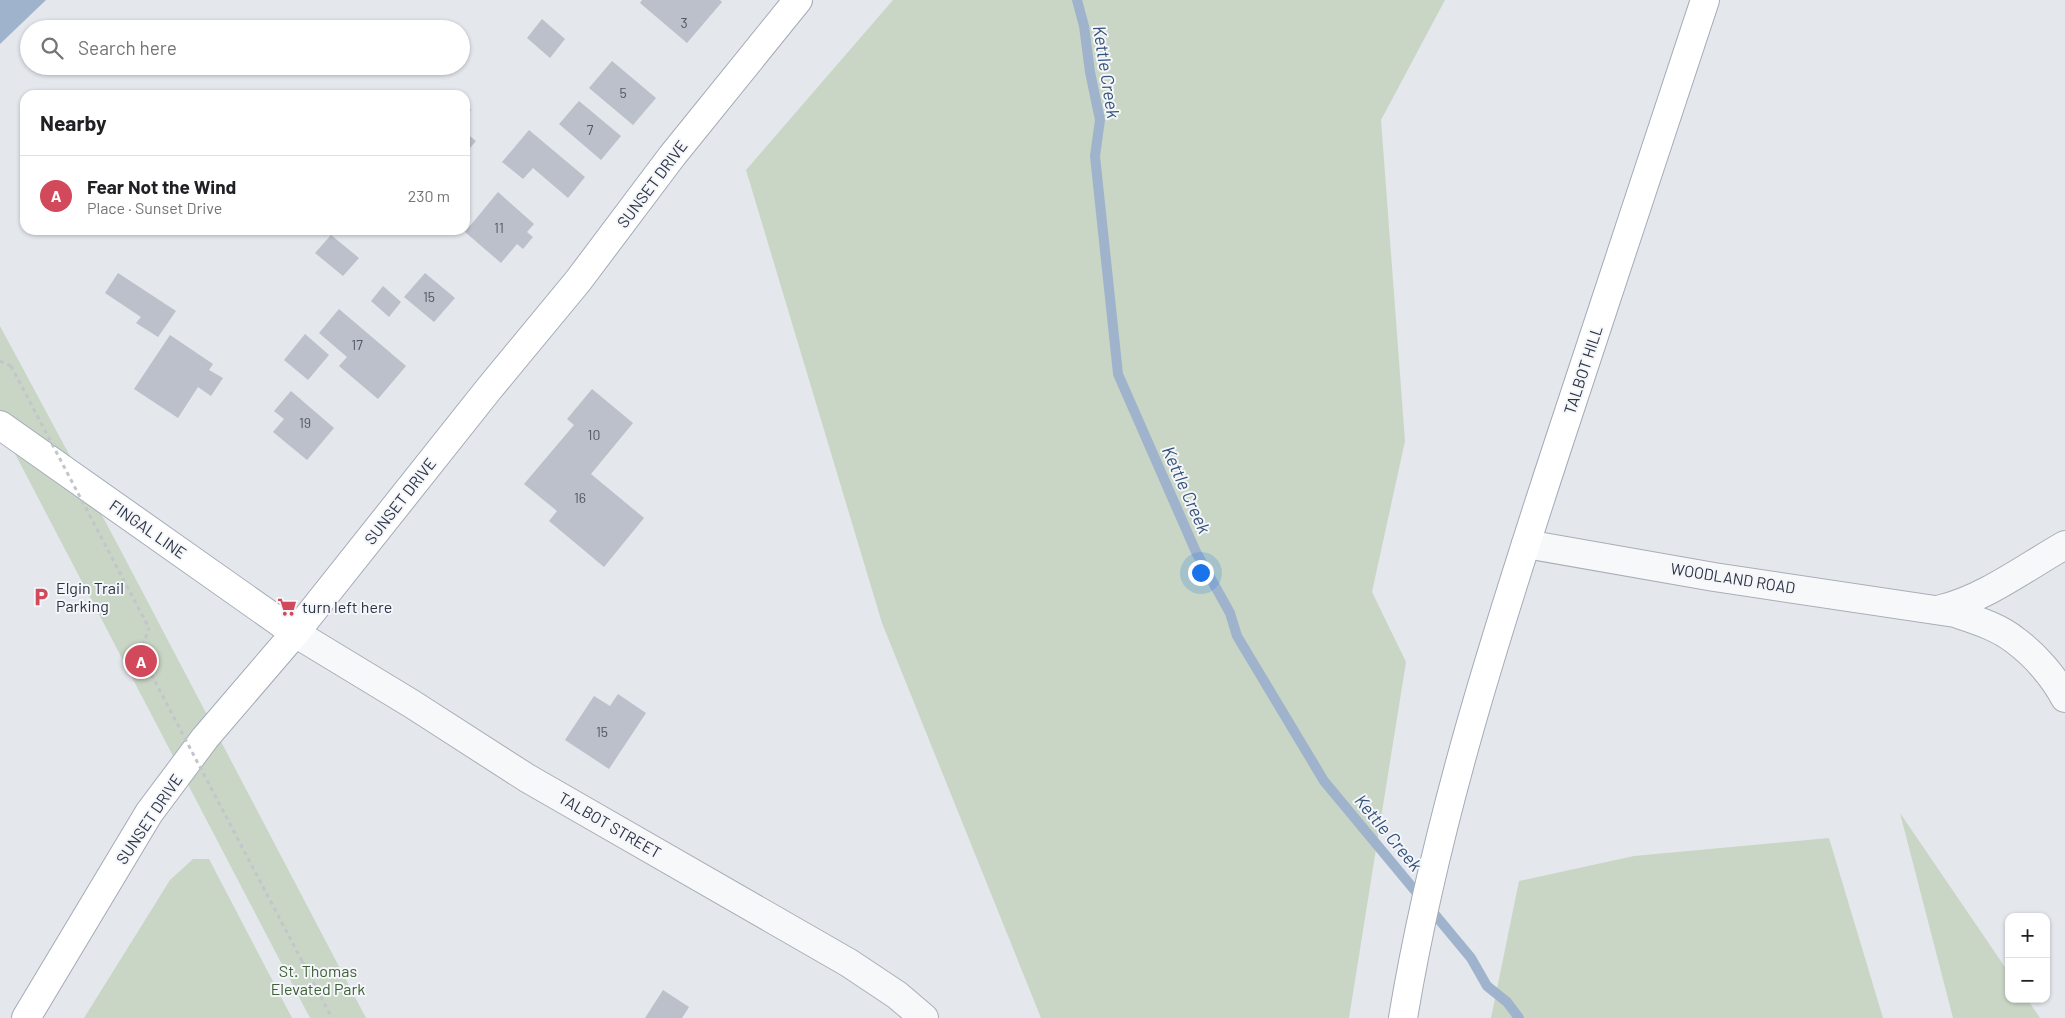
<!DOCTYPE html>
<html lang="en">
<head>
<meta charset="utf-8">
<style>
	:root { --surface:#fff; --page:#f2f2f2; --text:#202124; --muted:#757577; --line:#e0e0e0; --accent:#d1495b }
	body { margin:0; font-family:Barlow,sans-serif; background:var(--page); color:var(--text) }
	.controls { position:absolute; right:15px; bottom:15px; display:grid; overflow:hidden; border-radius:10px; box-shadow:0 1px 4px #0004 }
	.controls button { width:45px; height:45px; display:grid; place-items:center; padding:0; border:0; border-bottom:1px solid var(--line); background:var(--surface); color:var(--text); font:25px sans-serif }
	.you { position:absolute; left:1200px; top:572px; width:18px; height:18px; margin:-12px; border:4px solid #fff; border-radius:50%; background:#1a73e8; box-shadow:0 0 0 8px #1a73e833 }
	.badge { display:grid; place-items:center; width:32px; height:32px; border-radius:50%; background:var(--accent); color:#fff; font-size:16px; font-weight:700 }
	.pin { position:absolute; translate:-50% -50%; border:2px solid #fff; box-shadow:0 1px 5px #0006 }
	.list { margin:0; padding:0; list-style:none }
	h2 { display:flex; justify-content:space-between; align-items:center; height:65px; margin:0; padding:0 20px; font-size:21px }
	h2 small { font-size:16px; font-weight:400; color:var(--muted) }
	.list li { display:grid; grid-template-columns:32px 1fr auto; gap:15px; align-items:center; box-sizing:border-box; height:80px; padding:0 20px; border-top:1px solid var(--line) }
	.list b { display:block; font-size:19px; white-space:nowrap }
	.list p { margin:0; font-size:16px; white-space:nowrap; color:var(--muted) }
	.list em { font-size:16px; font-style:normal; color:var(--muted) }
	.icon { flex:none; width:28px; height:28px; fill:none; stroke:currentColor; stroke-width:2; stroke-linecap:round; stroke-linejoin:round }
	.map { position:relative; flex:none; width:2065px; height:1018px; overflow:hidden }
	.search { position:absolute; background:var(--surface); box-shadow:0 1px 4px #0004; left:20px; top:20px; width:450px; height:55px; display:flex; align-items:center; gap:12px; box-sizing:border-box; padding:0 18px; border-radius:28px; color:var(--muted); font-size:19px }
	.panel { position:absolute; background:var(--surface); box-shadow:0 1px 4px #0004; left:20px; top:90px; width:450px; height:145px; border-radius:15px }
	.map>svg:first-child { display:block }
	.green { fill:#c9d6c5 }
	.water { fill:#9fb4cc }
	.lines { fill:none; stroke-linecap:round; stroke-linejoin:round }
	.stream { stroke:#9fb4cc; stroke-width:10 }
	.building { fill:#bbc0ca }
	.minor-casing { stroke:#a9aeb7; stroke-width:30 }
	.major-casing { stroke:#a3abb8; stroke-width:30 }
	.path { stroke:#c2c5cb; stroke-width:3; stroke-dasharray:4 4; stroke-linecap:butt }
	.minor { stroke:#f7f8fa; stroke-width:28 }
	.major { stroke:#fff; stroke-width:28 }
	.path-bridge { stroke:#c2c5cb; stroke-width:3; stroke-dasharray:4 4; stroke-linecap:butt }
	.labels { text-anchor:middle; stroke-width:4; stroke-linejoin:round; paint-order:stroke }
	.number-label { font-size:14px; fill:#4f5766 }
	.street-label { font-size:16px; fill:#2b3445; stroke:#f4f6f9 }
	.poi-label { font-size:16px; fill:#2b3445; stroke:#f4f6f9; text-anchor:start }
	.park-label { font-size:16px; fill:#3f6138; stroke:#f4f6f9 }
	.water-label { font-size:18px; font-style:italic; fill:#34527a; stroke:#f4f6f9 }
</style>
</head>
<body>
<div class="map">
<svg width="2065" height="1018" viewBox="0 0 2065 1018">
	<rect width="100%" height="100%" fill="#e4e7ec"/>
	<g class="green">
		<path d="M893,0H1445L1381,120L1405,441L1372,592L1406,662L1349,1018H1041L882,623L746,170Z"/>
		<path d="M0,326L120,549L366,1018H310L0,425Z"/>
		<path d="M1900,813L2009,973V999H2027L2040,1018H1953Z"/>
		<path d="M1829,838L1883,1018H1491L1519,881L1634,856Z"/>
		<path d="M193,859H209L292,1018H84L170,880Z"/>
	</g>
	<path class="water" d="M0,0H46L0,44Z"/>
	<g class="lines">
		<path class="stream" d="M1077,0L1084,26L1090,72L1100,120L1095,156L1118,374L1196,552L1230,613L1237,636L1324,781L1471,958L1487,986L1507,1002L1519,1018"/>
	</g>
	<g class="building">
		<path d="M642,0H720L722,2L687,43L640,3Z"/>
		<path d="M542,19L565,39L550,58L527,38Z"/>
		<path d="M612,61L656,98L633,125L589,88Z"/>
		<path d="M579,101L621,136L601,160L559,124Z"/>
		<path d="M465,105L471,110L465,118Z"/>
		<path d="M529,130L585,177L568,198L533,168L523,179L502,162Z"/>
		<path d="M465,132L476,141L465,154Z"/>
		<path d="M498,192L534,224L527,232L533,237L523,249L517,244L501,263L465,232Z"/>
		<path d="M331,235L359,258L343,276L315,253Z"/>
		<path d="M118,273L176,311L158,337L136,323L141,317L105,293Z"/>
		<path d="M425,273L455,298L434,322L404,297Z"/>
		<path d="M383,286L401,302L389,317L371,301Z"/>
		<path d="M339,309L406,366L378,399L339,366L347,357L319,333Z"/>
		<path d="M305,334L329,355L308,380L284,360Z"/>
		<path d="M170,335L213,364L209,370L223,378L211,396L198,387L178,418L134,389Z"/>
		<path d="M592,389L633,423L591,474L644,518L604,567L549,521L557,511L524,484L574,425L567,419Z"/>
		<path d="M291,391L334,428L307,460L273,432L284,419L274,411Z"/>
		<path d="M618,694L646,713L609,769L565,740L594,696L610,706Z"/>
		<path d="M663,990L689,1007L682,1018H645Z"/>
	</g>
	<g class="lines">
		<g class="minor-casing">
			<g id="minor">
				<path d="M1526,544L1714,577L1955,613C1976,620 1999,627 2016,641C2035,655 2054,677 2065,698"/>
				<path d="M1941,609C1984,599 2026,567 2065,545"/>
				<path d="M295,633L412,704L527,778L849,963L897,995L924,1018"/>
			</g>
		</g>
		<g class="major-casing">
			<g id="major">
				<path d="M0,425L295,633"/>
				<path d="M26,1018L149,813L205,738L295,633L488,390L578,281L672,156L798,0"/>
				<path d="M1403,1018C1435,825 1495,637 1556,451C1606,301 1655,150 1705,0"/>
			</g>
		</g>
		<g class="path">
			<path d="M0,361L11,366"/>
			<path d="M140,653L149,628"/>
			<path d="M302,961L332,1018"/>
		</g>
		<use href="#minor" class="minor"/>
		<use href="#major" class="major"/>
		<g class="path-bridge">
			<path d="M11,366L149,628"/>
			<path d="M140,653L302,961"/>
		</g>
	</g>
	<defs>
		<g id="parking-bare" transform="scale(1.5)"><path d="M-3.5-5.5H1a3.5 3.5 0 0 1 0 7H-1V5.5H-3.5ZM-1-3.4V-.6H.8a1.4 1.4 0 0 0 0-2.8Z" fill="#d1495b" stroke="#f4f6f9" stroke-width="2.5" paint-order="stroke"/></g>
		<g id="supermarket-bare" transform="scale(1.5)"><path d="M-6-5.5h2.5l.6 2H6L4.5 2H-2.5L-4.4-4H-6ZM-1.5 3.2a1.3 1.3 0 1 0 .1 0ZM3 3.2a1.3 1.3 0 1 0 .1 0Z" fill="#d1495b" stroke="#f4f6f9" stroke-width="2.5" paint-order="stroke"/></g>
	</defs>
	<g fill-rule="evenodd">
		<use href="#parking-bare" x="41" y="597"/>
		<use href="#supermarket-bare" x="287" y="607"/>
	</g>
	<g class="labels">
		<g class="number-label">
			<text x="684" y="28">3</text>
			<text x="623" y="98">5</text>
			<text x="590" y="135">7</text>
			<text x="499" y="233">11</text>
			<text x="429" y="302">15</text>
			<text x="357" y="350">17</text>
			<text x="305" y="428">19</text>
			<text x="594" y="440">10</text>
			<text x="580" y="503">16</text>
			<text x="602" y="737">15</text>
		</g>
		<g class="street-label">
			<text transform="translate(652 184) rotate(-53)" y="6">SUNSET DRIVE</text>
			<text transform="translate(1583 370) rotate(-72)" y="6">TALBOT HILL</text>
			<text transform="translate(400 501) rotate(-52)" y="6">SUNSET DRIVE</text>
			<text transform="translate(148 529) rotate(35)" y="6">FINGAL LINE</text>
			<text transform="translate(1733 578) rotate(9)" y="6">WOODLAND ROAD</text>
			<text transform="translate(149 819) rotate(-56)" y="6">SUNSET DRIVE</text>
			<text transform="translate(610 825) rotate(30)" y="6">TALBOT STREET</text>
		</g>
		<g class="poi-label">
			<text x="56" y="594">Elgin Trail<tspan x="56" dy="18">Parking</tspan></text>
			<text x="302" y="613">turn left here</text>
		</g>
		<g class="park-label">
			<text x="318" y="977">St. Thomas<tspan x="318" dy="18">Elevated Park</tspan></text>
		</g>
		<g class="water-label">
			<text transform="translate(1106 72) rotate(81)" y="6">Kettle Creek</text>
			<text transform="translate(1186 490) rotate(66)" y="6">Kettle Creek</text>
			<text transform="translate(1388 833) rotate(50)" y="6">Kettle Creek</text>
		</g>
	</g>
</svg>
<div class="controls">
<button>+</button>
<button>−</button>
</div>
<div class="you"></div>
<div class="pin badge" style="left:141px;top:661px">A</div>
<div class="search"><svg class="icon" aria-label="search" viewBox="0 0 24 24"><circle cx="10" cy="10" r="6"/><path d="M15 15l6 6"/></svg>Search here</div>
<section class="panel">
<h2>Nearby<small></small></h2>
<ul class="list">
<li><span class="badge">A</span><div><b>Fear Not the Wind</b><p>Place · Sunset Drive</p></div><em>230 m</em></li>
</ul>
</section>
</div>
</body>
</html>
